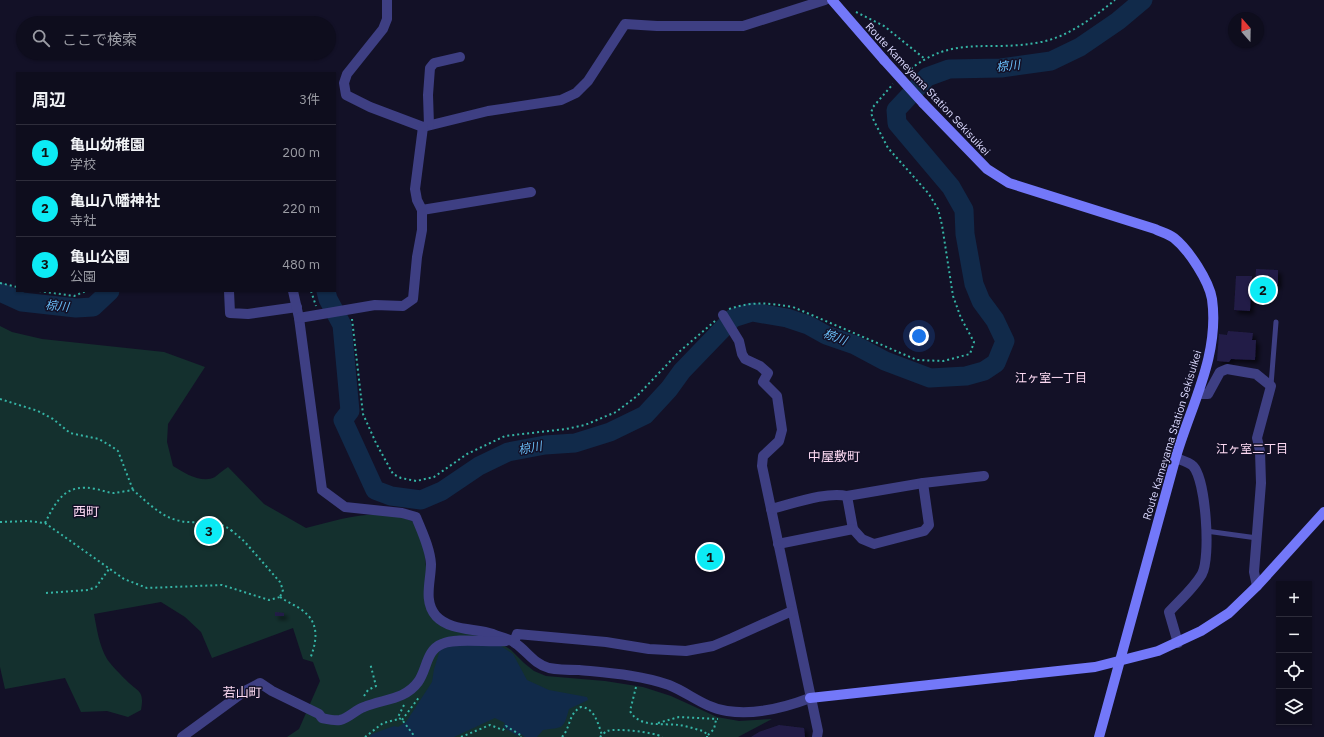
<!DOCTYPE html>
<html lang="ja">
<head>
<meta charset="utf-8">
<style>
	:root { --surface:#0e0d1d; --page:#171626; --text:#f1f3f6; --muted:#9b9ca4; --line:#2e2d3b; --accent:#0cebf5 }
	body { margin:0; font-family:"IBM Plex Sans","Noto Sans JP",sans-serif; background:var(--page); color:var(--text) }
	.controls { position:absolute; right:12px; bottom:12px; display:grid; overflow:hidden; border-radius:0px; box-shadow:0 1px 3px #0004 }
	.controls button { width:36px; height:36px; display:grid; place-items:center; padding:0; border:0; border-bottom:1px solid var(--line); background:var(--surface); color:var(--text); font:20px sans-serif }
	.compass { position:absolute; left:1228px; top:12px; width:36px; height:36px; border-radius:50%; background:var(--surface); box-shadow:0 1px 3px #0004; rotate:340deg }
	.you { position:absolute; left:919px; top:336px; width:14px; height:14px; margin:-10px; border:3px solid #fff; border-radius:50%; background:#1a73e8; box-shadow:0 0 0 6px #1a73e833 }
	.badge { display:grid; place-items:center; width:26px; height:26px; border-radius:50%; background:var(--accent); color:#111; font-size:13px; font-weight:700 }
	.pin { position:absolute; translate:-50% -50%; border:2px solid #fff; box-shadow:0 1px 4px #0006 }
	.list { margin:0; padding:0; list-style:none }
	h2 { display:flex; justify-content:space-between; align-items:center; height:52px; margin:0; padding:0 16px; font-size:17px }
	h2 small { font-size:13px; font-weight:400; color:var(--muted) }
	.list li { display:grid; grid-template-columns:26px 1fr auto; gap:12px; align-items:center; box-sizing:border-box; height:56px; padding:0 16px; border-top:1px solid var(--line) }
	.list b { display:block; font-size:15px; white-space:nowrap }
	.list p { margin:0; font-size:13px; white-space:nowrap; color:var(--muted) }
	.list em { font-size:13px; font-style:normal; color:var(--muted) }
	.icon { flex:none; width:22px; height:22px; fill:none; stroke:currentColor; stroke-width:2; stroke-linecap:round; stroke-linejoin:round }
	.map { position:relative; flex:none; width:1324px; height:737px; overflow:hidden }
	.search { position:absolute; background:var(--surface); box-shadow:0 1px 3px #0004; left:16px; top:16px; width:320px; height:44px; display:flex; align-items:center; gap:10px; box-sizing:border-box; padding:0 14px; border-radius:22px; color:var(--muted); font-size:15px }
	.panel { position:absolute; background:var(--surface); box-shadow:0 1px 3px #0004; left:16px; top:72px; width:320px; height:220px; border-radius:0px }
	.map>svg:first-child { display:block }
	.green { fill:#14302e }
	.water { fill:#112a4a }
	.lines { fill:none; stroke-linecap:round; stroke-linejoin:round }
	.river { stroke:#112a4a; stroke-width:19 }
	.building { fill:#231d47; filter:url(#shadow) }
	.path { stroke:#35b4a5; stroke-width:2; stroke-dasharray:2 3; stroke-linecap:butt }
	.lane { stroke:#3e3f83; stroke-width:5 }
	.street { stroke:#3e3f83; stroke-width:10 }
	.secondary { stroke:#7378f9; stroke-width:10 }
	.secondary-bridge { stroke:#7378f9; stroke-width:10 }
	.labels { text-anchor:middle; stroke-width:3; stroke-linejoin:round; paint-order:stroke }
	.street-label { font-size:11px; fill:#dad8fd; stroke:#131127 }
	.water-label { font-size:12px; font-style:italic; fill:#6abff9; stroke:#131127 }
	.neighbourhood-label { font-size:12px; fill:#fddaf3; stroke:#131127 }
	.quarter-label { font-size:13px; fill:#fddaf3; stroke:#131127 }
</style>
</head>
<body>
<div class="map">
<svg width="1324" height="737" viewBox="0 0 1324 737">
	<defs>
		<filter id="shadow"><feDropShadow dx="3.5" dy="3.5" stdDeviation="2" flood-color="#0009"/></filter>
	</defs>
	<rect width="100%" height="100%" fill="#131127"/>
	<path class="green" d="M0,326L12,332L42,339L164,352L205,367L168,424L167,442L173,466C184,473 202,484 215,477C219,474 223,470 228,467L264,504L306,528C341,519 379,506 414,522L424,547L431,616L491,637L511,650L524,663L534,671L546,676L605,681L643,687L671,696L717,717L739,721L772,719L738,737H287L299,729L320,681L313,662L303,659L293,628L212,658L201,632L185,617L161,602L94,614C97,630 99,645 107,659C112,666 120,674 126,680C137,692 145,689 141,710L128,717L107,711L81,712L65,678L5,689L0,667Z"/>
	<path class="water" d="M498,644L513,654L527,680L549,690L587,697L588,700L569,709C563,730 564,727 543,730L537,737H525L521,734L518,736L503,727L505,723L495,718L454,737H369L372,734L394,726L398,727L406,722L432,682L434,669L440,650L452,645Z"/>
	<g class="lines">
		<g class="river">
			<path d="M326,291L328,299L342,325L350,411L343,420L375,490L391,496L421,500L442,491L479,466L508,452L545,445L575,443L610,432L645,415L669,389L682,371L733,318L752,312L787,318L808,325L826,335L855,345L885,361L930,378L966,376L984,371L996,363L1005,341L995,320L981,301L974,284L965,234L964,210L951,187L897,123L896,110L927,77L949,69L1001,68L1051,61L1080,47L1118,21L1143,0"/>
			<path d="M0,292L22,302L76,308L93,307L110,291"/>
		</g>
	</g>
	<g class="building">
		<path d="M1256,269L1278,270V285L1255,284Z"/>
		<path d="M1236,276H1252L1250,311L1234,310Z"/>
		<path d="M1228,331L1253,333L1252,340H1256L1255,360L1231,359L1229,362L1217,361L1219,334L1227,335Z"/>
		<path d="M275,612L284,613V616H275Z"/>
		<path d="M779,725L804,728L805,737H751L759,732Z"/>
	</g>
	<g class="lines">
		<g class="path">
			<path d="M856,12L884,26L925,59"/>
			<path d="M907,72C953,33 989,53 1041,42C1068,37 1094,17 1115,0"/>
			<path d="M0,283L17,287"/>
			<path d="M39,291L74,296L86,291"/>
			<path d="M311,291L316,306"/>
			<path d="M729,309C753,301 769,303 793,307L917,360L943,361L970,354L974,342L961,318L953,296L942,225L938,209L929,194L888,148L874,121L871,113L873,107L893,84"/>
			<path d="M352,319L363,414L376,443L393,474L401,478L416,481L434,477L467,454L505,436L566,429L585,425L616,412L637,396L679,352L715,321"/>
			<path d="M0,399L38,411L53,419L70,433L99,439L111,446L118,451L133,490"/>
			<path d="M0,522L28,521L45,523L124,579L147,588L222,585L269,600L280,597"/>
			<path d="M45,523C57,499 66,483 96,489C102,490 108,493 114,493C120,492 127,491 133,490C146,501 159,515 176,520C197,526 213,516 232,531"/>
			<path d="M231,530L244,541L280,582L283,590L280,597"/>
			<path d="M46,593L88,590L96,587L109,569"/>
			<path d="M280,597C287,602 295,605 302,610C320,623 317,641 310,659"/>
			<path d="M636,687L630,711C639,728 663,723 679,725C687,726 695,729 703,731L707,734V737"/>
			<path d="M364,696L368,690L376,686L370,663"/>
			<path d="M404,705L398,717L403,721L415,737"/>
			<path d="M402,720L420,696"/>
			<path d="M658,723L679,717L718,719"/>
			<path d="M708,735L714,729L716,720"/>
			<path d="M365,737L383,723L399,719"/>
			<path d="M461,737L490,725L503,730L506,726L522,736L521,737"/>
			<path d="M562,737C571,727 568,714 581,707C595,708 598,724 602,735"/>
			<path d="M600,737C602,735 605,732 607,731C616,728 654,732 662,737"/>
		</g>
		<g class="lane">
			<path d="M1271,385L1276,322"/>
			<path d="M1206,531L1257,538"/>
		</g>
		<g class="street">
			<path d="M387,0V19L383,29L347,74L344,83L346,95L370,107L423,127L488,111L561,100L576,93L588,81L625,24L657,26H743L825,0"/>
			<path d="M429,125L428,95L430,68L434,63L460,57"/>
			<path d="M422,210L531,192"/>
			<path d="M229,291L230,313L248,314L297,307"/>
			<path d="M293,291L299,318L322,490L345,507L402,513L416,517C422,532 430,548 431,564C431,581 423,601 436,616C450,631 475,628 493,634C500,637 510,639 515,643C527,651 534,664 549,668C559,670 569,670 579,670C609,673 641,675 669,685C689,693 705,708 727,711C754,715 784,708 810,698"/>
			<path d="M723,315L739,341L742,354L745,359L760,366L768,373L763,382L777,396L782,430L779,441L763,456L762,466L818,731L817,737"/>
			<path d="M299,318L375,305L403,306L413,299L417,257L422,230V210L417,200L415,189L423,127"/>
			<path d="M1198,394H1208L1220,372L1227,369L1256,374L1271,386L1257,438L1260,451L1261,483L1254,572L1257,586"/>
			<path d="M1176,458C1181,460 1189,462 1193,466C1206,480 1211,557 1202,574C1194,588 1180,600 1169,612L1178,643"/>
			<path d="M847,496L853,529"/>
			<path d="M771,509C792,504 827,491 847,496L923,483L984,476"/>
			<path d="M778,544L853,529L862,539L874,544L924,531L929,525L923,483"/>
			<path d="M514,642L517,634L606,642L649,649L686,651L713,646L732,638L792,611"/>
			<path d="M182,737L245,691L260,683L272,691L319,714L322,718C327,719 334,721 340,720C349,718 355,710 364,707C383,699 405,700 418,682C427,670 426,650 442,644C456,637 489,643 506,641"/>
		</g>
		<g class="secondary">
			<path d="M832,0L884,60"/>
			<path d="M923,103L987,169L1009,183L1155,229C1161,232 1169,234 1174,238C1189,250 1209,281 1212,299C1220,356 1190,407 1175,460C1149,552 1125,645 1099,737"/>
			<path d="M810,698L1095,667L1158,651L1201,631L1229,613L1257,586L1324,512"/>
		</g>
		<path class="secondary-bridge" d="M884,60L923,103"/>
	</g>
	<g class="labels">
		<g class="street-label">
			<text transform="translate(928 89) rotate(47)" y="4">Route Kameyama Station Sekisuikei</text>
			<text transform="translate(1172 435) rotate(-73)" y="4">Route Kameyama Station Sekisuikei</text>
		</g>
		<g class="water-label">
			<text transform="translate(1008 66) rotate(-6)" y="4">椋川</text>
			<text transform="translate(57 306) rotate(6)" y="4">椋川</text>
			<text transform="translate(835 337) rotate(21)" y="4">椋川</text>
			<text transform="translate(530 448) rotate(-10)" y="4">椋川</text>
		</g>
		<g class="neighbourhood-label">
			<text x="1051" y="382">江ヶ室一丁目</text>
			<text x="1252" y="453">江ヶ室二丁目</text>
		</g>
		<g class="quarter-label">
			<text x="834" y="461">中屋敷町</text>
			<text x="86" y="516">西町</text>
			<text x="242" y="697">若山町</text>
		</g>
	</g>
</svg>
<div class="controls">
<button>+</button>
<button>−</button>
<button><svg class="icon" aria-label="locate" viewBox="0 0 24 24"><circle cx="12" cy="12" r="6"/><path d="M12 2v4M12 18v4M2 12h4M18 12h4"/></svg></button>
<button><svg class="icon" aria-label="layers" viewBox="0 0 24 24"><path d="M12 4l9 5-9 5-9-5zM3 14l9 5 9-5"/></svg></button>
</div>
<svg class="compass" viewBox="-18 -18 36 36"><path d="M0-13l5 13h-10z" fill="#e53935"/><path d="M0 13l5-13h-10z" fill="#9b9ca4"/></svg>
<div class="you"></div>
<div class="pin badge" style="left:710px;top:557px">1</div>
<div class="pin badge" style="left:1263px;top:290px">2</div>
<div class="pin badge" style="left:209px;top:531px">3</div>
<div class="search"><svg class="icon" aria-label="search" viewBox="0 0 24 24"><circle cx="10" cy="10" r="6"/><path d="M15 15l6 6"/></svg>ここで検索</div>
<section class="panel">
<h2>周辺<small>3件</small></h2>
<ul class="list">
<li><span class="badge">1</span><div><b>亀山幼稚園</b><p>学校</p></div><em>200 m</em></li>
<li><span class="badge">2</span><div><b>亀山八幡神社</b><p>寺社</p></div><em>220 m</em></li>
<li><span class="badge">3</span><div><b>亀山公園</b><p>公園</p></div><em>480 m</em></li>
</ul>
</section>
</div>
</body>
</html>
